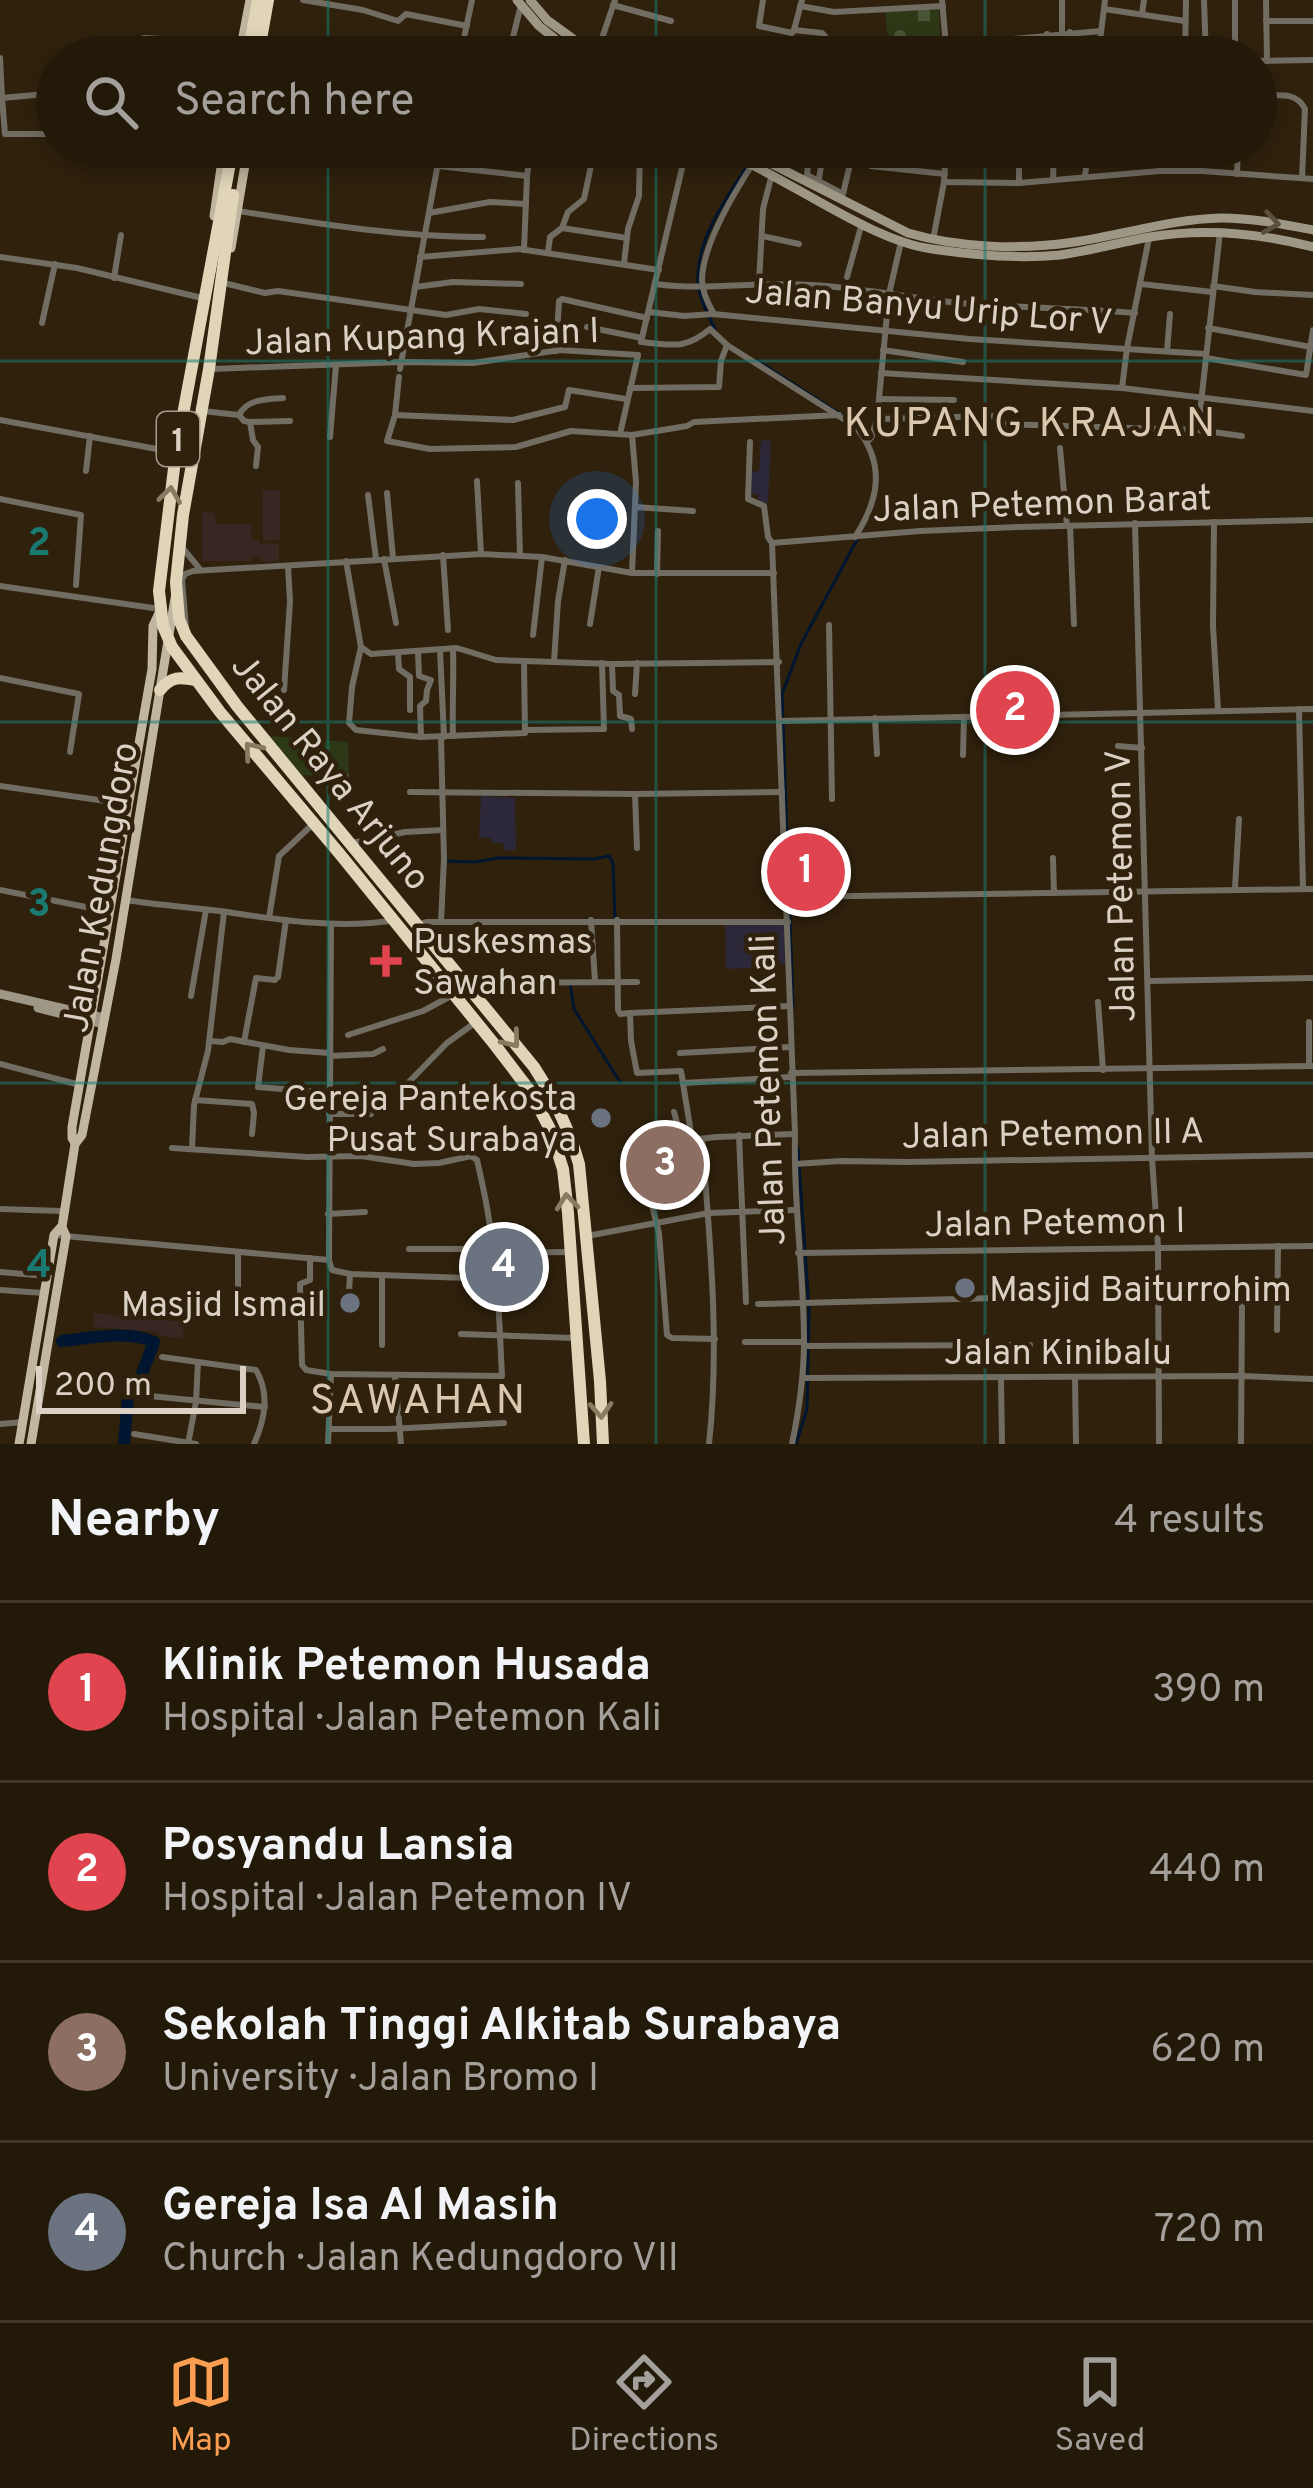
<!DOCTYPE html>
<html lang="en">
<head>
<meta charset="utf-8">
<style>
	:root { --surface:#231909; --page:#2f2617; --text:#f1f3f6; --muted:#a3a09c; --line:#40382a; --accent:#fb9e52 }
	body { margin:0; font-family:Overpass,sans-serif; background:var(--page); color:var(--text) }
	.scale { position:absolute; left:36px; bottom:30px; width:210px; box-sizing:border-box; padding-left:12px; border:6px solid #dad0c4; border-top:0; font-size:33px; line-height:42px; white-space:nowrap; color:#dad0c4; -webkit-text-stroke:9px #2f210c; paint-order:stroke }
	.you { position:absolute; left:597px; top:519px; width:42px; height:42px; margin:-30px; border:9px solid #fff; border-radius:50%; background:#1a73e8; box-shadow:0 0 0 18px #1a73e833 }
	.badge { display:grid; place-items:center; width:78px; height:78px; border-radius:50%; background:var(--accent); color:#fff; font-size:39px; font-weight:700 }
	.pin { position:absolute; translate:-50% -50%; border:6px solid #fff; box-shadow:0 3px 12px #0006 }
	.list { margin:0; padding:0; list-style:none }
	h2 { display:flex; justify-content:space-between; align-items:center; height:156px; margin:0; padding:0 48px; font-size:51px }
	h2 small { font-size:39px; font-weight:400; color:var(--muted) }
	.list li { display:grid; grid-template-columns:78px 1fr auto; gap:36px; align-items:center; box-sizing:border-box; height:180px; padding:0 48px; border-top:3px solid var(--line) }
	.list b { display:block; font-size:45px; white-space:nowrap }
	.list p { margin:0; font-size:39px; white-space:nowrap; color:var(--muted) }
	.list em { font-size:39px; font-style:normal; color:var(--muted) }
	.icon { flex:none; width:66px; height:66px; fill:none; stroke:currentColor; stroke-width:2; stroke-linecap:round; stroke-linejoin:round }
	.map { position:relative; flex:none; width:1313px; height:1444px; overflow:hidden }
	.search { position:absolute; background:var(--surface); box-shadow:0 6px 18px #0003; left:36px; right:36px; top:36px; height:132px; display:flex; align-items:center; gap:30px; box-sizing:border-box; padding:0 42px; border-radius:66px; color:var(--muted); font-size:45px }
	.sheet { height:876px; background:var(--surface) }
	nav { display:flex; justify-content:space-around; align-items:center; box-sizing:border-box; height:168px; border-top:3px solid var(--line); background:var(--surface); font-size:33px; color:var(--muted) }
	nav a { display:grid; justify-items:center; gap:6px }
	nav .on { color:var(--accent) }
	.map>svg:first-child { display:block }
	.commercial { fill:#392623 }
	.education { fill:#2d2839 }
	.cemetery { fill:url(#cemetery-stones) }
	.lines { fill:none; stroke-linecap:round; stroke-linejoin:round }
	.stream { stroke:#001530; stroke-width:3 }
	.river { stroke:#001530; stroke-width:12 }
	.street { stroke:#726d62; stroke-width:6 }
	.secondary { stroke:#9e9785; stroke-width:9 }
	.primary { stroke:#c1b7a0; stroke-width:9 }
	.highway { stroke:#e0d5b9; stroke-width:12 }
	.highway-bridge { stroke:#e0d5b9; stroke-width:12 }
	.oneway { stroke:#5b503c }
	.oneway2 { stroke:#887b62 }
	.grid { fill:none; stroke:#197a72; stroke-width:3; stroke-opacity:0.55 }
	.health-dot { fill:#e0444e; stroke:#2f210c; stroke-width:4.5 }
	.worship-dot { fill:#6b7280; stroke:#2f210c; stroke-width:4.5 }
	.labels { text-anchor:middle; stroke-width:9; stroke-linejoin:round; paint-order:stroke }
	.shield { fill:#2f210c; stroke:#a79c8d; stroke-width:3 }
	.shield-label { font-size:33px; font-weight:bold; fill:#dad0c4 }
	.street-label { font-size:36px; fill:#dad0c4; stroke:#2f210c }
	.poi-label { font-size:36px; fill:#dad0c4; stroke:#2f210c; text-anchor:start }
	.quarter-label { font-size:42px; letter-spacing:3px; fill:#dac7ae; stroke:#2f210c }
	.grid-label { font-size:39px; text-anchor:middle; font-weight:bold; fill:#197a72; stroke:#2f210c; stroke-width:9; stroke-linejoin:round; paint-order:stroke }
</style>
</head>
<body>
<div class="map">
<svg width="1313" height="1444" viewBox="0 0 1313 1444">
	<defs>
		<pattern id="cemetery-stones" width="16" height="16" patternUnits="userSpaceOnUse" patternTransform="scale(3)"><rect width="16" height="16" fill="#2c3816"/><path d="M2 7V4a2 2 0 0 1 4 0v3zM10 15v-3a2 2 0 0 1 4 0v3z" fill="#4a5436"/></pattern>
	</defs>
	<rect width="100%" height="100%" fill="#2f210c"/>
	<g class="commercial">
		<path d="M263,490H280V540L263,541Z"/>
		<path d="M202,512L215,513L216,524H251L252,540H259L260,544L279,543V561L261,562L260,557L252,558V561H202Z"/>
		<path d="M93,1313L184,1322L183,1338L158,1336L157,1332L94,1327Z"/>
	</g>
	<g class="education">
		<path d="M761,440L771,441L768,503L758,502V495L749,494L750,472L759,471Z"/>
		<path d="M481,796L515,798L516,850H504L503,843H492L491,838H479Z"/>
		<path d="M725,923H784L785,964L770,965L769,959H753L751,968L726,969Z"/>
		<path d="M694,1145L697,1163L672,1167L674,1179L648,1183L643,1154Z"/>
	</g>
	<g class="cemetery">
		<path d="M939,9L941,57H890L885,12Z"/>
		<path d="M270,736L348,742L349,778L302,775Z"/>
	</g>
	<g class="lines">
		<g class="stream">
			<path d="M715,329C708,315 700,299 698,284C695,243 724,201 746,168"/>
			<path d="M756,360L859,426"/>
			<path d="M444,861L475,862L498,858L594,859L609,856L613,863L615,918"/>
			<path d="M570,983L574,1009L620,1082"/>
			<path d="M793,1006L782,694L801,644L859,536"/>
			<path d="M796,1444L807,1409L809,1310L798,1148"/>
		</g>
		<path class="river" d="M62,1341C91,1338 127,1330 154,1342L138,1384L128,1396L124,1444"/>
		<g class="street">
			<path d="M303,0L363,10L398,21L406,14L467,26"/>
			<path d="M763,0L759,26L792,33L794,30L822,33L825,36L821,57"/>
			<path d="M942,0L947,57"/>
			<path d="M1062,0V32"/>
			<path d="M1204,0L1206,57"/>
			<path d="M1266,0L1267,61"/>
			<path d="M613,5L671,21"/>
			<path d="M800,6L834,12L943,6"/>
			<path d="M1104,9L1185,21"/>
			<path d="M1142,14L1144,0"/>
			<path d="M1266,21H1313"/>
			<path d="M794,30L802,0"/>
			<path d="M1070,32L1077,57"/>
			<path d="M1047,34L1049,57"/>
			<path d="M946,45L1101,31"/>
			<path d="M264,46L296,53L340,57"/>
			<path d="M596,56L615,0"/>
			<path d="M124,57L144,53V38L242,43"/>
			<path d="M460,57L472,0"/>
			<path d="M508,57L521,5"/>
			<path d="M837,57L839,48"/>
			<path d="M1098,57L1105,0"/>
			<path d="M1185,57L1186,0"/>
			<path d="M1235,57V0"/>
			<path d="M0,58L2,98L57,93"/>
			<path d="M1256,61L1313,60"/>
			<path d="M1256,96C1275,96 1296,90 1305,109L1302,178"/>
			<path d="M2,98L5,134H57"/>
			<path d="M810,147L807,175L843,194L854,147"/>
			<path d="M1160,147V171"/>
			<path d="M748,151L749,147"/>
			<path d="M438,166L527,176"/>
			<path d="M871,166L945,174"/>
			<path d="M1237,174L1238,147"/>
			<path d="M1085,177L1088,147"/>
			<path d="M1053,180L1054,147"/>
			<path d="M944,182L1019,183L1160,171H1202L1313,179"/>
			<path d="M1019,183V147"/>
			<path d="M818,185L824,147"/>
			<path d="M238,211C320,224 400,237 483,237"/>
			<path d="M429,213L490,202L526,204"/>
			<path d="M562,228L627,238"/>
			<path d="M762,236L799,244"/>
			<path d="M933,240L944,182L946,147"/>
			<path d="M524,250L527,176L531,147"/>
			<path d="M548,252L550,237L562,228L568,212L584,199L595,147"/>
			<path d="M0,257L77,268L202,298"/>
			<path d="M420,257L519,249L659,270"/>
			<path d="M624,263L628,229L639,196L640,147"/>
			<path d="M847,277L862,223"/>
			<path d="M114,278L121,235"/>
			<path d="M224,283L265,293L278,291L446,315L479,309L526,314"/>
			<path d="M759,283L763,209L772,174"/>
			<path d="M655,284C707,291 760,281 812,285C862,288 910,298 959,303C1018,308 1076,308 1135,313"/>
			<path d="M1141,284L1212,292"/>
			<path d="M1213,286L1255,292L1313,295"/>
			<path d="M415,287L453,282L521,284"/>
			<path d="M649,312L684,316L713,314L970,339L1206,354"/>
			<path d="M714,314C708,304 702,291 702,279C703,244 734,193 752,165"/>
			<path d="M42,323L55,264"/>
			<path d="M587,327L642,338"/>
			<path d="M1208,328L1311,347"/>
			<path d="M641,342C672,345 685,350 710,329L727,345L856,427C886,464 879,500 855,537"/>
			<path d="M641,342L687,147"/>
			<path d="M883,350L963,362"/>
			<path d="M556,351L559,301L562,299L647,318"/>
			<path d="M1167,351L1170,314"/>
			<path d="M1206,358L1306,375L1313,330"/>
			<path d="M212,369L401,362L473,363L560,350L638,355"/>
			<path d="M400,369L441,147"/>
			<path d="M881,373L1122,388L1313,411"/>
			<path d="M399,377L395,415L387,441L430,449L516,447L571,431L632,435L687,426L694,422L839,415"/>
			<path d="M630,388L719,387L721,361L727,345"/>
			<path d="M1122,388L1127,348L1149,238"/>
			<path d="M879,399L954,400"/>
			<path d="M202,411L239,415L244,421L250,422L290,421"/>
			<path d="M239,415C247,399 267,399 283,398"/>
			<path d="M395,415L513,420L565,407L569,390L626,399"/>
			<path d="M877,419L997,416L1003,424L1198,430L1242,436"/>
			<path d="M0,420L173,452"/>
			<path d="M250,422L253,440L258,447L256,466"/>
			<path d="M1198,430L1220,232"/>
			<path d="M620,434L638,355"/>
			<path d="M632,435L636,482L632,573"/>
			<path d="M330,437L336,365"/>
			<path d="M750,442L748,499L764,506L768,537L772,543L795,1134C793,1203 804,1272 804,1341C804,1376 799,1410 792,1444"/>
			<path d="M867,442L871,438L877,419L889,294L901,242"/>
			<path d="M1060,448L1067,526"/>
			<path d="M86,471L90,436"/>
			<path d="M477,481L481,554"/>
			<path d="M518,483L520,556"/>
			<path d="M387,493L393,558"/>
			<path d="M368,495L376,559"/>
			<path d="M0,499L81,515L76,585"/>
			<path d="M635,507L693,511"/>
			<path d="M1214,522L1213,626L1218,710"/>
			<path d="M1135,523L1152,1158L1158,1246L1159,1444"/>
			<path d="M1070,526L1074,624"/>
			<path d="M772,543L920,531L1018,527L1313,520"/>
			<path d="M181,546L199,568"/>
			<path d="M443,555L448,630"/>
			<path d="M384,559L396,623"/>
			<path d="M346,561L361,647L352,687L349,723L356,730L421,737L525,733L524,661"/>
			<path d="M657,574L658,531"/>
			<path d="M0,586L160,609"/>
			<path d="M590,624L599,567"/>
			<path d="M829,625L832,799"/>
			<path d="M186,627L182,580L185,574L193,571L481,554L542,557L632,573H774"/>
			<path d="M533,635L542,557"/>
			<path d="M361,647L371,654L457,648L496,660L524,661L612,664L779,662"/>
			<path d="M440,650L444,737"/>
			<path d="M418,652L419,676L431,680L427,690L426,701L420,706L421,737"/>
			<path d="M398,653L399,669L410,677V710"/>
			<path d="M554,662L558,601L565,560"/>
			<path d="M612,664L613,691L619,695L620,716L631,719L632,729"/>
			<path d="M0,678L79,694L70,752"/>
			<path d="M284,690L290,602L288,566"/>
			<path d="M635,694L637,663"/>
			<path d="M1299,709L1303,889"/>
			<path d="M875,718L877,754"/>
			<path d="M781,721L1313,709"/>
			<path d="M526,730L604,729L602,663"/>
			<path d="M453,736C452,707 454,679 453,650"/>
			<path d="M441,737L444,859L441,922"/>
			<path d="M1118,746L1142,748"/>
			<path d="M963,755L964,717"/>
			<path d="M0,786L127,804"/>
			<path d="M410,792L635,794L782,792"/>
			<path d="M635,794L637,848"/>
			<path d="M352,843L405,832L443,830"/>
			<path d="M1053,858L1054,893"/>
			<path d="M1235,888L1239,819"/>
			<path d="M0,890L111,912"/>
			<path d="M787,897L1313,889"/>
			<path d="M126,900C157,905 188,907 220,911C275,919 333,929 389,921"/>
			<path d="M269,918L279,856L313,824"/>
			<path d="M591,920L595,981"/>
			<path d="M617,920L618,1010L620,1014L630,1013L631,1041L637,1073L681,1071L692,1139"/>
			<path d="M331,924L329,1260L332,1270L350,1274L497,1279"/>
			<path d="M421,924L426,922H788"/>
			<path d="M1149,981L1313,978"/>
			<path d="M468,983L637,982"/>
			<path d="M191,996L206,910"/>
			<path d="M1098,1002L1103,1070"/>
			<path d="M630,1013L790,1006"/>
			<path d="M1309,1022V1066"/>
			<path d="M348,1035L423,1011L451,996"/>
			<path d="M210,1041L223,1042L230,1039L289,1050L330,1053"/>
			<path d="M244,1042L256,978L275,980L278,977L286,920"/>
			<path d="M263,1046L258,1087L330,1093"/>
			<path d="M680,1053L790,1047"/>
			<path d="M330,1056L373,1054L383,1049"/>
			<path d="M0,1064L80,1085"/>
			<path d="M791,1073L1313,1066"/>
			<path d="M683,1083L791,1077"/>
			<path d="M405,1086L447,1043L476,1022"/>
			<path d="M195,1100L252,1104L254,1113L252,1134"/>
			<path d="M674,1112L682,1141"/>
			<path d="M329,1114H371"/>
			<path d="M739,1135L746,1302"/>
			<path d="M702,1140C710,1241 720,1343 709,1444"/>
			<path d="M172,1148L307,1157L361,1156L414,1164L439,1163L471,1156L477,1160C484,1190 490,1219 493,1249"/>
			<path d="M192,1149L194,1105L208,1051L224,912"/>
			<path d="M795,1164L841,1161L908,1162L1313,1155"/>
			<path d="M0,1209L62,1211"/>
			<path d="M328,1214L365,1212"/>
			<path d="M54,1235L329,1260"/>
			<path d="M587,1236L709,1213L795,1210"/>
			<path d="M409,1249H493L496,1253L568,1252"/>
			<path d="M798,1253L1313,1246"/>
			<path d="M310,1258V1280L300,1284L302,1365L306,1370L331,1374L502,1376L496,1253"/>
			<path d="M0,1272L47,1276"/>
			<path d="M0,1290L44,1293"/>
			<path d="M238,1298V1254"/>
			<path d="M342,1303L343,1294L349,1293L350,1274"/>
			<path d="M758,1304L996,1298"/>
			<path d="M1277,1330L1278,1246"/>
			<path d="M461,1334L574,1338"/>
			<path d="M715,1339L672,1338L667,1335L659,1233L640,1157L641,1150L649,1144L717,1137L794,1134"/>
			<path d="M745,1342H804"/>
			<path d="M382,1345V1277"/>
			<path d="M804,1346L1030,1345"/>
			<path d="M162,1357L256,1370C270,1394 265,1419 254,1444"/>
			<path d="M395,1376L401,1444"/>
			<path d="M803,1378L1243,1376L1313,1379"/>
			<path d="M1075,1378L1076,1444"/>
			<path d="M1001,1379L1002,1444"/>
			<path d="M139,1395L265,1407"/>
			<path d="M0,1424L23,1422"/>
			<path d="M330,1429H389L504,1423"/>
			<path d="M134,1434L196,1444"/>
			<path d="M188,1444L196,1402L198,1362"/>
			<path d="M328,1444L331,1374"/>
			<path d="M1241,1444L1242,1300"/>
		</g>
		<g class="secondary">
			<path d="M517,0L539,26L578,57"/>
			<path d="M530,0L547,20L598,57"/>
			<path d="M716,147L747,162"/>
			<path d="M756,156L908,233C960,248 1021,250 1074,242C1123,235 1171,219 1221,218C1252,218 1282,224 1313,230"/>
			<path d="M750,164C802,189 877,242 932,249C972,255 1019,259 1060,255C1090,251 1120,242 1150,237C1205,228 1259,233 1313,247"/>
			<path d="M0,994L104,1018"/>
			<path d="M38,1008L103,1024"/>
		</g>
		<g class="primary">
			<path d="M239,57L250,0"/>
			<path d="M752,154L756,156"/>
			<path d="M747,162L750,164"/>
			<path d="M214,216L224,147"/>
			<path d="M231,248L248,147"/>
			<path d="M75,1143L72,1138V1127L152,669L153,626L160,611"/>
			<path d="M19,1444L54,1235L61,1227"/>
			<path d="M31,1444L66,1236L62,1227L75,1144L82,1135L116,959L175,598"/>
		</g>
		<g class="highway">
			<path d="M258,57L260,45"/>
			<path d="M233,147L176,452L159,591L163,626L172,647L220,712L339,853L495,1045L530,1091L550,1129L563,1169L568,1213L584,1444"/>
			<path d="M233,195L209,369L183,515L176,582L179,619L186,636L237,706L534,1067C554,1098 569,1128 579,1164L600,1381L603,1444"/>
			<path d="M160,690C171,676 180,677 196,680"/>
		</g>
		<g class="highway-bridge">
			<path d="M250,44L258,0"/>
			<path d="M260,45L268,0"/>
		</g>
	</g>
	<defs><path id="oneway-chevron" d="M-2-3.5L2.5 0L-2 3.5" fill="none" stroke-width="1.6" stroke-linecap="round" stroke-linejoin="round" transform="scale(3)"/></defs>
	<use class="oneway" href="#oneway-chevron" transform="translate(1271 223) rotate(9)"/>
	<g class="oneway2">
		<use href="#oneway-chevron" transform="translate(170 495) rotate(-82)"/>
		<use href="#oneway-chevron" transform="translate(252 750) rotate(-130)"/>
		<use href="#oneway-chevron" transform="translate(512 1040) rotate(51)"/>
		<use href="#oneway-chevron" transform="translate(567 1202) rotate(-96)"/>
		<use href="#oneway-chevron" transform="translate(601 1410) rotate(87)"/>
	</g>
	<path class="grid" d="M328,0V57M656,0V57M985,0V57M328,147V1444M656,147V1444M985,147V1444M0,361H1313M0,722H1313M0,1083H1313"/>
	<path class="health-dot" d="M380 943h12v12h12v12h-12v12h-12v-12h-12v-12h12z"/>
	<g class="worship-dot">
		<circle cx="601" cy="1118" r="12"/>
		<circle cx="965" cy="1288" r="12"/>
		<circle cx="350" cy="1303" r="12"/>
	</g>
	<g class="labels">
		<rect class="shield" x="157" y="412" width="42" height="54" rx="9"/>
		<g class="shield-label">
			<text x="178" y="451">1</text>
		</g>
		<g class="street-label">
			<text transform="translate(929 305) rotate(5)" y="13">Jalan Banyu Urip Lor V</text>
			<text transform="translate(422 335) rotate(-2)" y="13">Jalan Kupang Krajan I</text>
			<text transform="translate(1042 502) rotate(-2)" y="13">Jalan Petemon Barat</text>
			<text transform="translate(332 771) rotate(51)" y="13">Jalan Raya Arjuno</text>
			<text transform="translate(1119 886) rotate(-91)" y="13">Jalan Petemon V</text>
			<text transform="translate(99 887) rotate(-80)" y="13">Jalan Kedungdoro</text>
			<text transform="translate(766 1090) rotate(-92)" y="13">Jalan Petemon Kali</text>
			<text transform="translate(1053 1132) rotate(-1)" y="13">Jalan Petemon II A</text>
			<text transform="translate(1055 1221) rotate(-1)" y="13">Jalan Petemon I</text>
			<text x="1058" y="1364">Jalan Kinibalu</text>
		</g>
		<g class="poi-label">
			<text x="413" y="953">Puskesmas<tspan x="413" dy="41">Sawahan</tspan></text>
			<text x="577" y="1110" text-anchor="end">Gereja Pantekosta<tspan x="577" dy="41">Pusat Surabaya</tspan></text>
			<text x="989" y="1301">Masjid Baiturrohim</text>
			<text x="326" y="1316" text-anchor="end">Masjid Ismail</text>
		</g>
		<g class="quarter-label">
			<text x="1031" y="436">KUPANG KRAJAN</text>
			<text x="419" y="1413">SAWAHAN</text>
		</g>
	</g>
	<g class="grid-label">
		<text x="39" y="555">2</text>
		<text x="39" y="916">3</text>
		<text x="39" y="1277">4</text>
	</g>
</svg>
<div class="scale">200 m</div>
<div class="you"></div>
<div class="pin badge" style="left:806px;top:872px;background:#e0444e">1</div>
<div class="pin badge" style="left:1015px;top:710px;background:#e0444e">2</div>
<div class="pin badge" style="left:665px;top:1165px;background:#8d6e63">3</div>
<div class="pin badge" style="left:504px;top:1267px;background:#6b7280">4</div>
<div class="search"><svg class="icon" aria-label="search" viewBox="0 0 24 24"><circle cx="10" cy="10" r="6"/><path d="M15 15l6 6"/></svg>Search here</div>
</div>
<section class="sheet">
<h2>Nearby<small>4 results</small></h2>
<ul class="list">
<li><span class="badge" style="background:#e0444e">1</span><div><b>Klinik Petemon Husada</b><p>Hospital · Jalan Petemon Kali</p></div><em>390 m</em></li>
<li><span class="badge" style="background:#e0444e">2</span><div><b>Posyandu Lansia</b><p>Hospital · Jalan Petemon IV</p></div><em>440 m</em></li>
<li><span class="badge" style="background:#8d6e63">3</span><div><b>Sekolah Tinggi Alkitab Surabaya</b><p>University · Jalan Bromo I</p></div><em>620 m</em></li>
<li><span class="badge" style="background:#6b7280">4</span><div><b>Gereja Isa Al Masih</b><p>Church · Jalan Kedungdoro VII</p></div><em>720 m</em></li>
</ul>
</section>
<nav>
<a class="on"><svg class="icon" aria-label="map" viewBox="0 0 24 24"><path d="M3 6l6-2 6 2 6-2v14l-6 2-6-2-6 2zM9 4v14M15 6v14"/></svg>Map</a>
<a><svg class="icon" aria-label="directions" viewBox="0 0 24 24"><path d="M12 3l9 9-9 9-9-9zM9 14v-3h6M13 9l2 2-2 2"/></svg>Directions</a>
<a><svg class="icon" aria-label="saved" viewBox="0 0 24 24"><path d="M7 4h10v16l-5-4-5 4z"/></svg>Saved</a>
</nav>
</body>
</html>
